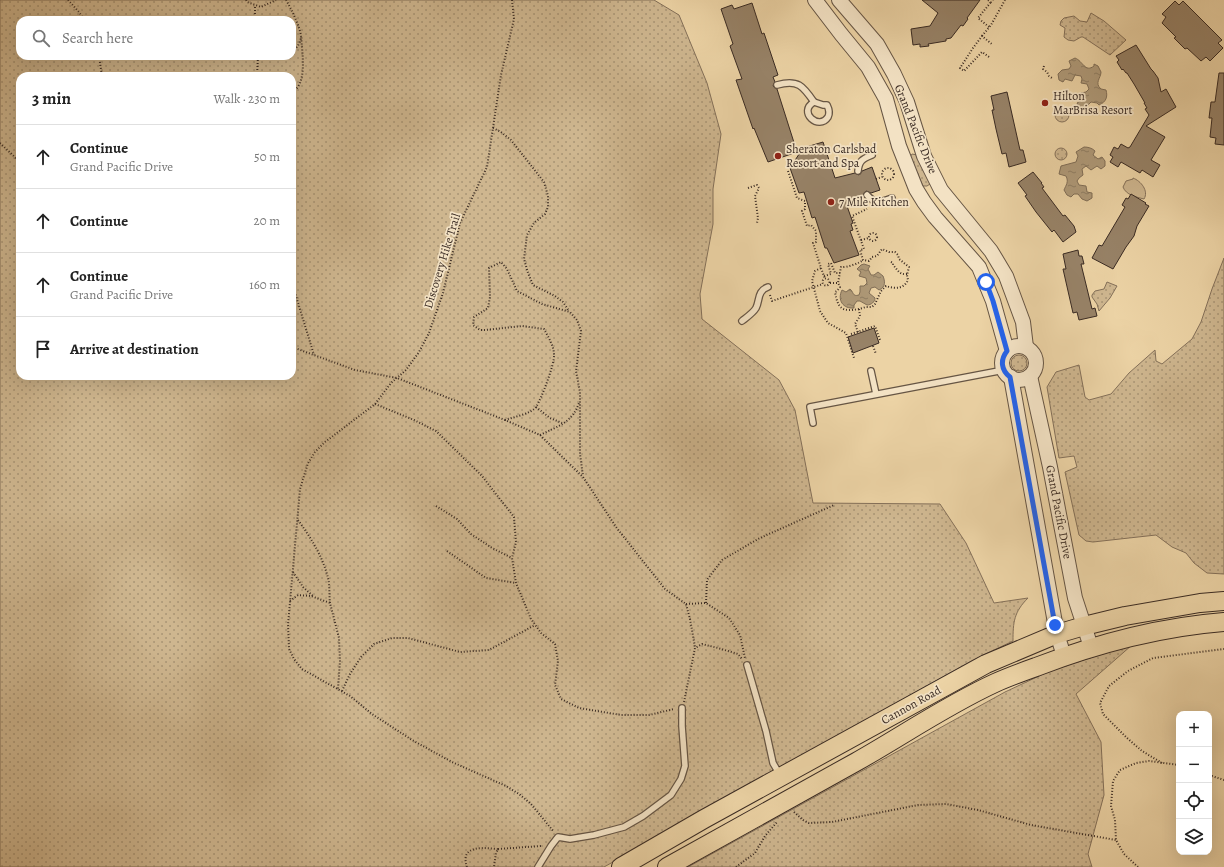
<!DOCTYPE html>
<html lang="en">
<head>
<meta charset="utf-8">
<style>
	:root { --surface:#fff; --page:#f2f2f2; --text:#222; --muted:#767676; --line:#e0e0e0 }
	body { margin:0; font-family:Alegreya,serif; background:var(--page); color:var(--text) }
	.controls { position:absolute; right:12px; bottom:12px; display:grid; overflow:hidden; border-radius:8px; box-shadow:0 4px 16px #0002 }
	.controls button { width:36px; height:36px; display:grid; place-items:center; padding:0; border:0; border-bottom:1px solid var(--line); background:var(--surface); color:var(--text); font:20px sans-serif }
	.stop { position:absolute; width:12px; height:12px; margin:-9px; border:3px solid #2563eb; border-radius:50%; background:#fff }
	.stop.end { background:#2563eb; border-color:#fff; box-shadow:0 1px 4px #0008 }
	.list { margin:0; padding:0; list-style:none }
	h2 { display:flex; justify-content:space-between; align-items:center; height:52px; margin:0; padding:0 16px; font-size:17px }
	h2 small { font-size:13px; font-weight:400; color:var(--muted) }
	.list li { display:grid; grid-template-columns:26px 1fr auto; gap:12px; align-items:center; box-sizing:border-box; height:64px; padding:0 16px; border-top:1px solid var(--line) }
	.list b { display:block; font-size:15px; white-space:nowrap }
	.list p { margin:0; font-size:13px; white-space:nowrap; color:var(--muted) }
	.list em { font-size:13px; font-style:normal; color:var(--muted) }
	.icon { flex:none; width:22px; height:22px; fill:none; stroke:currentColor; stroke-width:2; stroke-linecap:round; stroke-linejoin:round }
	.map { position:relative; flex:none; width:1224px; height:867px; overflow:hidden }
	.search { position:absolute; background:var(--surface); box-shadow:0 4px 16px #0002; left:16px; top:16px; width:280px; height:44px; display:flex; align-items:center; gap:10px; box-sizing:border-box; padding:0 14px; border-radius:12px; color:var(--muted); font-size:15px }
	.panel { position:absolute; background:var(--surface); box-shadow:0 4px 16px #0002; left:16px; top:72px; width:280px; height:308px; border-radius:12px }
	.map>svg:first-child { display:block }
	.grass { fill:url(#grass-dots); stroke:#847059; fill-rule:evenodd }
	.park { fill:#ceb68f; stroke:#847059 }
	.water { fill:url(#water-ripples); stroke:#806e57 }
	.building { fill:#978267; stroke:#3a2b23 }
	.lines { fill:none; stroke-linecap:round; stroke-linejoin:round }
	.service-casing { stroke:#654; stroke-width:8 }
	.tertiary-casing { stroke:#654; stroke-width:16 }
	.primary-casing { stroke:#3a2b23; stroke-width:20 }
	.path { stroke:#3a2b23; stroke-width:2; stroke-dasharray:1 2; stroke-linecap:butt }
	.service { stroke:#f3e2c4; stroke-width:5.5 }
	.tertiary { stroke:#f3e2c4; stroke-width:14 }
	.primary { stroke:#ecd3a5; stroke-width:18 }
	.route { stroke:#2563eb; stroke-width:5 }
	.poi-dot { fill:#8f2418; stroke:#f3e2c4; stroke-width:1.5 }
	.labels { text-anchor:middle; stroke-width:3.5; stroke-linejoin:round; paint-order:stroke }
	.poi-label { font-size:12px; fill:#3a2b23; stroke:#f3e2c4; text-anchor:start }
	.street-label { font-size:12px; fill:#3a2b23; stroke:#f3e2c4 }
</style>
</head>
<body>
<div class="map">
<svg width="1224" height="867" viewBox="0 0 1224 867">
	<defs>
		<pattern id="grass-dots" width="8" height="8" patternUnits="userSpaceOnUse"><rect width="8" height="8" fill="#ceb68f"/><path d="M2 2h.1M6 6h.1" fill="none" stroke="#a89474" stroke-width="1.8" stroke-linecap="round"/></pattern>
		<pattern id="water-ripples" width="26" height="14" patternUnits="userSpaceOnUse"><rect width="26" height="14" fill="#af9a79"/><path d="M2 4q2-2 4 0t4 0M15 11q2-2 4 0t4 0" fill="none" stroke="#8f7e63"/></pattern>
	</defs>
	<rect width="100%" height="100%" fill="#ecd3a5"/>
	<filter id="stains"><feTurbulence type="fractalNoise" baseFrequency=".005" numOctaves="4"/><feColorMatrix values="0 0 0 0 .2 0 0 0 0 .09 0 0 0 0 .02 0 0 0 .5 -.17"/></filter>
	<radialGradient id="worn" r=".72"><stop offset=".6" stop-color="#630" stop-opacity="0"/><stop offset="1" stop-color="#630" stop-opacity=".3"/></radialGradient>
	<g class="grass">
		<path d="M0,0H654L679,15L707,83L721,134L713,189V224L700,294L702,319L779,380L795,410L813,503L940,504L966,543L994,603L1028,598C1014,612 1013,622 1013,641L973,660L604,867H0ZM20,20H292V56H20ZM20,76H292V376H20Z"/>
		<path d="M1091,13L1104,21L1126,40L1110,55L1083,37H1081L1074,41L1068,40L1064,37L1065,28L1060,25L1061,21L1064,18L1074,16L1080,21L1087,22Z"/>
		<circle cx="1062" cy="115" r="7"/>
		<circle cx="1061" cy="154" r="6"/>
		<path d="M912,154L917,155L930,181V184L927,186H923L910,157Z"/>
		<path d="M1224,258V574L1207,573L1194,563L1186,553L1172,547L1156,535L1093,542L1086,541L1079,535L1065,472L1077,467L1074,456L1059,458L1047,387L1056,372L1079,365L1085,397L1089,400L1111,394L1129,373L1155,350L1156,361L1162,364L1192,339L1201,322L1212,289Z"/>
		<path d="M1107,282L1117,286L1110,298L1099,311L1097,304L1092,297V295L1095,291L1104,289Z"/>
		<circle cx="1019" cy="363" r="8"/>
		<path d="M1132,645L1076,694L1101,742L1104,795L1088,854L1092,867H688L1005,692L1054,669Z"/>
	</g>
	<path class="park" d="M1133,178C1141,181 1149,191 1144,199C1136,197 1126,195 1123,187L1126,181L1133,179Z"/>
	<g class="water">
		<path d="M1075,58C1083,61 1085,73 1094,66V64L1098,66L1101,72C1101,78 1094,83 1101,89L1106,90C1108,97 1106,102 1099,105L1097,103L1091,102L1087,106L1088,110H1081L1077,103L1082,100L1081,93L1086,92L1089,89L1087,84L1081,83L1082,79L1081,76L1075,75L1072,81L1065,79L1063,82L1059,80L1058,74L1062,70L1069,69L1071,66L1069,61Z"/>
		<path d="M1084,147C1088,147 1092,148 1095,151L1093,155L1098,159L1102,157L1105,161V166L1101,169L1097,166L1091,170L1086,166L1082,169L1083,175L1079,178L1077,181L1079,185L1086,186L1087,192L1092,193V198L1087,201L1082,199L1078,194H1074L1071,197L1067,195L1064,190C1066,185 1069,182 1066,176L1059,174L1061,166L1076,162L1078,156L1076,152Z"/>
		<path d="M864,264L870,266L868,269L871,275H874L878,272L883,276C885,281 886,287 879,290L875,287L871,288L869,293L875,298C875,302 871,305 867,305L860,301H857L854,305V308C843,309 837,300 842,290L846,292L850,289C854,292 852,297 859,295L860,292V286H864L867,283L866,278L859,276L861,272L857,269L861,265Z"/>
	</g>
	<g class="building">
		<path d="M922,0H980L967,18L968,19L963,26L961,25L951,38L946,39V41L928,44L929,46L920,47V44L913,45L911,29L930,26L938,13Z"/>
		<path d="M1175,1L1179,5L1183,1L1222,40L1218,43L1223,48L1210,61L1206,57L1201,61L1187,48L1185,49L1174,38L1176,37L1162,23L1166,17L1162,14Z"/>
		<path d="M752,3L762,34L764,33L778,75L773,77L775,82L773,86L777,89L797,152L768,162L754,128L753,129L736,80L742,79L730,46L733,44L721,9L732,5L734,9Z"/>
		<path d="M1136,45L1151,69L1153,71L1158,78L1161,92L1166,89L1176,107L1146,126L1165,137L1151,160L1160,165L1153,177L1142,170L1140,173L1121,162L1118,167L1110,162L1113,157L1110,155L1114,147L1118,149L1121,144L1128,148L1130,147L1149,115L1145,109L1147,108L1144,103H1145L1134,84L1127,73H1126L1123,69L1122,70L1117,62L1119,60L1116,56Z"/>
		<path d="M1219,73H1224V145L1215,144L1216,138L1210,137L1212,118H1209L1211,102H1215Z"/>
		<path d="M1007,92L1020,150H1023L1026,162L1009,167L1006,153L1002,154L996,129L992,110H994L991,96Z"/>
		<path d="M823,142L835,178L855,173L859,175L862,171L872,167L880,190L871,193L866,191L863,196L854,198L856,203L847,206L853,223L851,224L853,230L850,231L859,255L834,263L827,248H825L815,217L812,218L804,192L799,193L790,168L803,148Z"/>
		<path d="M1033,172L1042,183H1041L1044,187L1042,188L1063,216L1065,215L1074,226L1076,232L1063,242L1054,230L1052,232L1036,212L1025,196L1027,195L1018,183Z"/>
		<path d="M1131,194L1146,203L1145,204L1149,206L1137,226L1134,236L1126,247L1113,269L1092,258L1099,245L1102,246L1125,207L1122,205L1126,198L1128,199Z"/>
		<path d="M1078,250L1079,256H1082L1084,264H1081L1092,309L1095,308L1097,316L1079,320L1077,312L1073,313L1063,269H1066L1063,254Z"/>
		<path d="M874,328L879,343L853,353L848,337Z"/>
	</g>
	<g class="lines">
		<g class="service-casing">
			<g id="service">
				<path d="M777,85C798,79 803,86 814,102"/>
				<path d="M814,102L823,105H827C829,109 830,113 828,117C819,131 797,112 814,102Z"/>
				<path d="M858,171C859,161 862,159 872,155"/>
				<path d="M867,195C876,205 880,202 892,198"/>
				<path d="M742,321C747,317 753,313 756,308C760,300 757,291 768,287"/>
				<path d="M871,371L876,394"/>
				<path d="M813,423L810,407L1004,370"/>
				<path d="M747,665L766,731L773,763L780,775"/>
				<path d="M538,867L551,846L558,837L570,839L594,835L624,827L643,816L671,795L681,779L685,766L682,726V708"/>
			</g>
		</g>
		<g class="tertiary-casing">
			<g id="tertiary">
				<path d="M815,0L841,34L868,67L886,99L899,146L916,189L924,202L935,217L979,267L993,301L1007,351"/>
				<path d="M839,0L877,44L894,74L907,102L924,156L941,190L991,251L1006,276L1023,322L1026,347"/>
				<circle cx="1019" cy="363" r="17"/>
				<path d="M1030,376L1050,467L1075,598L1091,647"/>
				<path d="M1011,377L1057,634L1064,656"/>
			</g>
		</g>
		<g class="primary-casing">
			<g id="primary">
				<path d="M621,867L704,819L986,664L1057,634L1084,626L1125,616L1200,603L1224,601"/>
				<path d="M667,867C730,832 793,797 856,762C902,736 947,705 995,683C1008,677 1022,672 1036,667C1096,644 1160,627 1224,622"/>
			</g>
		</g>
		<g class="path">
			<path d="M68,0L79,12L84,20"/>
			<path d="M246,0L247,2L261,7L276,0"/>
			<path d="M286,0C291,8 300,27 301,36C301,42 297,48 292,52"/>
			<path d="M512,0L514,19L501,75L487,167L460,223L443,293L429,333L419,352L406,370L391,383L375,404L325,442L315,452L308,463L300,489L288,625L289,649L294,659L302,669L350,696L372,714L412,740L452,762L506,786L519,794L531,804L554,832"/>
			<path d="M988,0L991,2L993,0"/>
			<path d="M255,20V5"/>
			<path d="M989,27L978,18L991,2"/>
			<path d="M982,36L991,25L1005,0"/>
			<path d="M99,56L102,76"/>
			<path d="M267,56L279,59L288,56"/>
			<path d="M989,57L982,52L964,71L960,68L973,48L982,36L993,45"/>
			<path d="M1044,66L1043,69L1047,72L1049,76L1052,78"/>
			<path d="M257,76L258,56"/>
			<path d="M292,92C308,84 302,52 301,36"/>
			<path d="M493,128L501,132L511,140L544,182L548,196V207L545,214L534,223L527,235L524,259L528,273L533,285L555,296L563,302L569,311"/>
			<path d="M0,143L20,162"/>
			<circle cx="888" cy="174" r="6"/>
			<path d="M788,171L797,198L805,201V209L802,211L807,226L811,225L816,231V242L813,243L821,268L815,271L812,281L820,311L828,323L846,333L854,358"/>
			<path d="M876,179L882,177"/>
			<path d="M748,188L757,185L759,188L755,196L758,218L757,223"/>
			<circle cx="873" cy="237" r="4"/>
			<path d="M861,240L869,238"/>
			<path d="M891,262L893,263V265C898,270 899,275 907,274"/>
			<path d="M821,268L825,279"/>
			<path d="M824,276L831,274L828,264L831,263L835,273H840"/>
			<circle cx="826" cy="282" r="3.5"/>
			<path d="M292,283L314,355"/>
			<path d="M830,283H838"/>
			<path d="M770,295L772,301L823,284"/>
			<path d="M859,309C842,312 838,309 835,292L837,291L840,287L838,283L841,267C846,268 860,263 863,260"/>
			<path d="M858,332L855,324L860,316L859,309L866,307H872L875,304L881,291L886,286C895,289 904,289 908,280L907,275L909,267L899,259L898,255L895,252H889L882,249L877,256L872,257L869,261L863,260L860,250L864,249L852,216L867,209"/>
			<path d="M851,334L875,326L880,340"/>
			<path d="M873,346L876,354"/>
			<path d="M292,347L355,370L397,378L505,420L540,435L583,477L616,527L665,589L686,604L690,619L695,647"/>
			<path d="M375,404L414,420L436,431L482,476L514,517L516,542L512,558L516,583L531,619L541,633L555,644L558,661L555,685L561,699L579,708L621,715H649L674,709"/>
			<path d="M536,407L550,418L562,423"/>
			<path d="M505,420C513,417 531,414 536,407C541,400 555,363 554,355C554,345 548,337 544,329L522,326L485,330H480L473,325L474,317L488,308L490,297L489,268L501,262L507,269L517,291L542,304L570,312L577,320L581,331L576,371L580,392V454L583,476"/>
			<path d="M540,435C558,426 572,423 579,403"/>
			<path d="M436,506L457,519L471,534L492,548L512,558"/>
			<path d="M298,520C311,538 323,557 328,578C330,586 329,595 330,603"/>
			<path d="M447,551L486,578L516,583"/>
			<path d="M293,572L303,587L313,596"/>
			<path d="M290,601L298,595L311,596L330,603L339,638L340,661L338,689"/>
			<path d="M706,603L707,580L722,560L760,538L834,505"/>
			<path d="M686,604L706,603L729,618L740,635L745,658"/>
			<path d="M342,691L350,674L361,657L374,644L392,638H408L460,652L489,650L535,625"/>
			<path d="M684,702L695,648L702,644L718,648L738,654L742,659"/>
			<path d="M1162,763L1142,751L1127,738L1103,714L1100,703L1109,686L1128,671L1153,658L1224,649"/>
			<path d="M1209,775L1224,780"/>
			<path d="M794,812L803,820L809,823L832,822L918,805L946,804L978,810L1031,825L1116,840"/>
			<path d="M498,849L541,846"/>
			<path d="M467,867C459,844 485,848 498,849L496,853L494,867"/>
			<path d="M736,867L755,853L765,836L777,822"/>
			<path d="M1138,867L1124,854L1116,840L1115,820L1111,806L1113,781L1120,770L1136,763L1149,761L1179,765"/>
		</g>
		<use href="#service" class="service"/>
		<use href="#tertiary" class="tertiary"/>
		<use href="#primary" class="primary"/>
	</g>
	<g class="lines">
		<path class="route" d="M986,282L993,301L1007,351C1000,360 1001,370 1010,377L1055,625"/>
	</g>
	<g class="poi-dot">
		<circle cx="1045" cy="103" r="4"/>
		<circle cx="778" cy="156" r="4"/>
		<circle cx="831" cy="202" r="4"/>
	</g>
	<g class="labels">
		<g class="poi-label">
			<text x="1053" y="100">Hilton<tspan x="1053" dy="14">MarBrisa Resort</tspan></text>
			<text x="786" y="153">Sheraton Carlsbad<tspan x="786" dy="14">Resort and Spa</tspan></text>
			<text x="839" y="206">7 Mile Kitchen</text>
		</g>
		<g class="street-label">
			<text transform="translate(916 129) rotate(68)" y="4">Grand Pacific Drive</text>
			<text transform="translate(442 261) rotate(-73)" y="4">Discovery Hike Trail</text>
			<text transform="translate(1059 512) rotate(79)" y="4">Grand Pacific Drive</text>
			<text transform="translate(911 705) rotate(-29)" y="4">Cannon Road</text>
		</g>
	</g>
	<rect width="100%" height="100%" filter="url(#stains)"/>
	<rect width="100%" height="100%" fill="url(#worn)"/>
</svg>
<div class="controls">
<button>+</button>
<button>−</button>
<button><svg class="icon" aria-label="locate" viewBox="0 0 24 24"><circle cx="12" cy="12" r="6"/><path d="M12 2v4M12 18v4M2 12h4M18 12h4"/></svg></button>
<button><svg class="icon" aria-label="layers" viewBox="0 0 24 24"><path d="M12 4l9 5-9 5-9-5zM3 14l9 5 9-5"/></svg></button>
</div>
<div class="stop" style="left:986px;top:282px"></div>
<div class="stop end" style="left:1055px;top:625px"></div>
<div class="search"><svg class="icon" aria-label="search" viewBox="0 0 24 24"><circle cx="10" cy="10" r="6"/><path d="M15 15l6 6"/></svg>Search here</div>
<section class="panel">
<h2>3 min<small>Walk · 230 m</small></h2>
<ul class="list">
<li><svg class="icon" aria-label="ahead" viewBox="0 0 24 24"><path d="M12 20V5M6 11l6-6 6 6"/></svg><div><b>Continue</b><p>Grand Pacific Drive</p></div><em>50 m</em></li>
<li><svg class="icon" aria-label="ahead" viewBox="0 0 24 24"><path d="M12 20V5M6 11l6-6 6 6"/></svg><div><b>Continue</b></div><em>20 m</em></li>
<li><svg class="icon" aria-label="ahead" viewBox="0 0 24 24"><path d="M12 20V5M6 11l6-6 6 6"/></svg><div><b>Continue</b><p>Grand Pacific Drive</p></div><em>160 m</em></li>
<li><svg class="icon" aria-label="arrive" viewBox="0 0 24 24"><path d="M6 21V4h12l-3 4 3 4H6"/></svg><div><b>Arrive at destination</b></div></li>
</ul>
</section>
</div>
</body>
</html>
